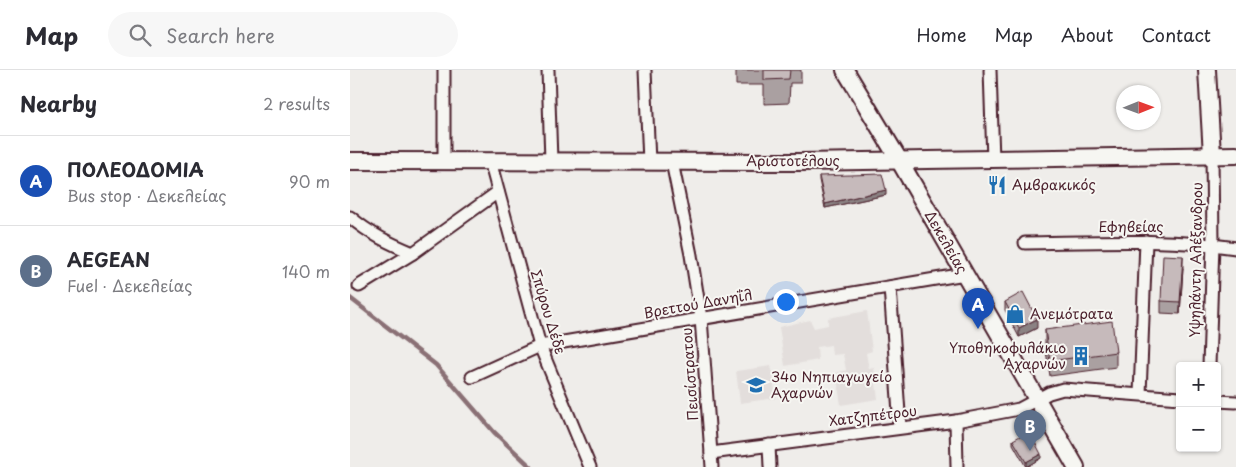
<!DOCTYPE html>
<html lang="en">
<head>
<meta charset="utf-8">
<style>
	:root { --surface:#fff; --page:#f7f7f7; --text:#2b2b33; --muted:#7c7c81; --line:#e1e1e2; --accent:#2563eb }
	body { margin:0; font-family:"Playpen Sans",sans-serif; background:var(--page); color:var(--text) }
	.controls { position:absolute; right:15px; bottom:15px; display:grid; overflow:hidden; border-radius:5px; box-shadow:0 1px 4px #0004 }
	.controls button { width:45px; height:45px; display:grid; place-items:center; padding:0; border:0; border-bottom:1px solid var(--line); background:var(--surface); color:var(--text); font:25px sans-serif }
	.compass { position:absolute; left:766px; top:15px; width:45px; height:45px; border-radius:50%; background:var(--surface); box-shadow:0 1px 4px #0004; rotate:89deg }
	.you { position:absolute; left:435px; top:231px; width:18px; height:18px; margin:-12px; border:4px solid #fff; border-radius:50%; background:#1a73e8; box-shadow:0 0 0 8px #1a73e833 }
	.badge { display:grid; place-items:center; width:32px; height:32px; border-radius:50%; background:var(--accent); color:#fff; font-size:16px; font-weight:700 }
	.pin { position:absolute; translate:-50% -41px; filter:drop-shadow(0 1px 2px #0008) }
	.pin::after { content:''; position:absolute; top:26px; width:18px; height:15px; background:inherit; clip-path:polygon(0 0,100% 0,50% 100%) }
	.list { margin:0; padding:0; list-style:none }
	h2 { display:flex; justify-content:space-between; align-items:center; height:65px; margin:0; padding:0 20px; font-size:21px }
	h2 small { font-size:16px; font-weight:400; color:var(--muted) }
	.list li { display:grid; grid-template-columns:32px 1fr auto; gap:15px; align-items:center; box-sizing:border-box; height:90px; padding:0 20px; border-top:1px solid var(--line) }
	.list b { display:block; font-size:19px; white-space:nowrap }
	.list p { margin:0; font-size:16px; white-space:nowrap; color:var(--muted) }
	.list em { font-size:16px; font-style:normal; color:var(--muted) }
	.icon { flex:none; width:28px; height:28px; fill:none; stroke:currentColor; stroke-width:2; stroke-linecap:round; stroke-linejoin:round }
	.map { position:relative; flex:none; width:886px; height:397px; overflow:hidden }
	header { display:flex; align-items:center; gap:30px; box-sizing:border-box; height:70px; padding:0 25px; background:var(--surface); border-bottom:1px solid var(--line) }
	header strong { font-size:24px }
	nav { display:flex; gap:28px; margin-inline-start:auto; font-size:18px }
	.search { width:350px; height:45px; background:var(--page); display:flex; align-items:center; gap:12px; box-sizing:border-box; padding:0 18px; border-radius:28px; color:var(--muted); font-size:19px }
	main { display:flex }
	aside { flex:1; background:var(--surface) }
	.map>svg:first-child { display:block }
	.built { fill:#e3dedc }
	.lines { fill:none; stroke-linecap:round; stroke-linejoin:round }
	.stream { stroke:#8a6f74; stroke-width:4.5 }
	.street-casing { stroke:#4a1f2b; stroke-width:15 }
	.secondary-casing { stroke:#4a1f2b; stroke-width:20 }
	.street { stroke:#f6f6f2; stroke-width:11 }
	.secondary { stroke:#f6f6f2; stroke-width:16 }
	.wall { fill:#aaa0a1; stroke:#4a1f2b }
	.shaded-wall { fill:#8b8283; stroke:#4a1f2b }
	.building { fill:#c6babb; stroke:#4a1f2b }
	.labels { text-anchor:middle; stroke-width:4; stroke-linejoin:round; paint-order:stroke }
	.street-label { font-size:14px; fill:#4a1f2b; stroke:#f6f6f2 }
	.poi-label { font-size:14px; fill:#4a1f2b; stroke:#f6f6f2; text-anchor:start }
</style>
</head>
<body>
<header>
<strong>Map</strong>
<div class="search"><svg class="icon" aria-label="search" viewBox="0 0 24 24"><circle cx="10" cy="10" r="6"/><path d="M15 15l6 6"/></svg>Search here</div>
<nav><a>Home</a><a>Map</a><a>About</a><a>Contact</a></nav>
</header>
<main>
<aside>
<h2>Nearby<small>2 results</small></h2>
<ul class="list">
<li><span class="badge" style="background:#1a4fb4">A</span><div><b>ΠΟΛΕΟΔΟΜΙΑ</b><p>Bus stop · Δεκελείας</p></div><em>90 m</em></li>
<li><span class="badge" style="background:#5c6f8a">B</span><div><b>AEGEAN</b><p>Fuel · Δεκελείας</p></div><em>140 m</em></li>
</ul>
</aside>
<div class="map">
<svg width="886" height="397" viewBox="0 0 886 397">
	<rect width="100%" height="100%" fill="#efedea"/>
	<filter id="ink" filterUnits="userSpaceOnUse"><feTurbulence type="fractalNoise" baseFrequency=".02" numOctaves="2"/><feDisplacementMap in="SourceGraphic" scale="10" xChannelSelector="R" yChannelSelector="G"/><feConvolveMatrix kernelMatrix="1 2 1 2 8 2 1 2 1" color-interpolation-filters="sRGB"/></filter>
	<g filter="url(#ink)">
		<g class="built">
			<path d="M517,241L522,281L516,283L519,299L524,298L528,329L491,335L486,303L496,300L493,284L482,285L481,275L467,277L468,290L435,296L429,257L460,250L464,258L478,255V248Z"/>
			<path d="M421,296L426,328L390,333L386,301Z"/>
		</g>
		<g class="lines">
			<path class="stream" d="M0,228L86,295L144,362L181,397"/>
			<g class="street-casing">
				<g id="street">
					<path d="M198,0L201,91"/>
					<path d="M295,0L299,92"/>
					<path d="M640,0L643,90"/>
					<path d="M94,91V0"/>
					<path d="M140,91L190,276L240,397"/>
					<path d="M322,92L341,185L351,248L362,397"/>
					<path d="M0,147C20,164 39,173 63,183"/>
					<path d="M675,173C745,172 817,168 886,178"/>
					<path d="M9,216L63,183L148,122"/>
					<path d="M540,217L550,357"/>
					<path d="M859,296L863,174L862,85"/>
					<path d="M122,307L190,276L615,204"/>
					<path d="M790,324L796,171"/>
					<path d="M867,331L886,332"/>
					<path d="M606,351L607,397"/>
					<path d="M419,375L420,397"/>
					<path d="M361,383L606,351L669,339L699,323L713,319L830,328"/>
				</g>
			</g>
			<g class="secondary-casing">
				<g id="secondary">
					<path d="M495,0L549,90L726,397"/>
					<path d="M857,0L862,85"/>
					<path d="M0,91L450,92L886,85"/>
				</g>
			</g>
			<use href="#street" class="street"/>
			<use href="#secondary" class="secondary"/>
		</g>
		<g class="wall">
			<path d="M386,0H451V13H440L439,33L414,34V15H386Z"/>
			<path d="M469,106L536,125L475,138L469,110Z"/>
			<path d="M833,198L830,244L811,243V231Z"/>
			<path d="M655,232L687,258L669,267L655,240Z"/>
			<path d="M695,260L766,282V297L700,306L695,275Z"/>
			<path d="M663,370L691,388L676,397L663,374Z"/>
		</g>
		<g class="shaded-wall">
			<path d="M536,120V125L475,138V134Z"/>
			<path d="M833,186V198L830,244V232Z"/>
			<path d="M687,249V258L669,267V258Z"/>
			<path d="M691,384V388L676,397V392Z"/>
		</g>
		<g class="building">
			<path d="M414,0H440L439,9L414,10Z"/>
			<path d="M532,104L536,120L475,134L469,106Z"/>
			<path d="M813,185L833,186L830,232L811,231Z"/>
			<path d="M673,222L687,249L669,258L655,232Z"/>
			<path d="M762,251L766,282L700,291L695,260Z"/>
			<path d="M679,361L691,384L676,392L663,370Z"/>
		</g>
	</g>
	<defs>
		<g id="restaurant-bare" transform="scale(1.5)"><path d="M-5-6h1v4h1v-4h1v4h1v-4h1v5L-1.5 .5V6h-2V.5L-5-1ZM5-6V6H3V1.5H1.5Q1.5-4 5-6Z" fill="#1f6fb2" stroke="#f6f6f2" stroke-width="2.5" paint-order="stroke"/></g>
		<g id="shop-bare" transform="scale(1.5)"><path d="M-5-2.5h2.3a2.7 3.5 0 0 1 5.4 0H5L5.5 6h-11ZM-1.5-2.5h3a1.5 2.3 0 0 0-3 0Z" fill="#1f6fb2" stroke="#f6f6f2" stroke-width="2.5" paint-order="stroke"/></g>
		<g id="building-bare" transform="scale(1.5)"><path d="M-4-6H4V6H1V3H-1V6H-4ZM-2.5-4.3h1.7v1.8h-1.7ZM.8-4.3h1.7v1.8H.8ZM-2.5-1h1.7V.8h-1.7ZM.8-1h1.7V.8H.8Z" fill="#1f6fb2" stroke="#f6f6f2" stroke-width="2.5" paint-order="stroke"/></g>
		<g id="school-bare" transform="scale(1.5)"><path d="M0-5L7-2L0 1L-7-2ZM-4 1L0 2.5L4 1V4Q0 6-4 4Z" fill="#1f6fb2" stroke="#f6f6f2" stroke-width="2.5" paint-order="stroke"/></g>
	</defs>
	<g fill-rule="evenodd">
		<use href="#restaurant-bare" x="647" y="115"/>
		<use href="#shop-bare" x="665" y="244"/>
		<use href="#building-bare" x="731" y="286"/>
		<use href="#school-bare" x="406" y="315"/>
	</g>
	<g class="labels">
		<g class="street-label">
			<text x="443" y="96">Αριστοτέλους</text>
			<text x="781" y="162">Εφηβείας</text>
			<text transform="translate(596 172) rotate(60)" y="5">Δεκελείας</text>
			<text transform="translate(846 190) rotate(-89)" y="5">Υψηλάντη Αλέξανδρου</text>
			<text transform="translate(348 234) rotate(-10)" y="5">Βρεττού Δανηΐλ</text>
			<text transform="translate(198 242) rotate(73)" y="5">Σπύρου Δέδε</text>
			<text transform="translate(340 304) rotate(-94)" y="5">Πεισίστρατου</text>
			<text transform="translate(523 346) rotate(-7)" y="5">Χατζηπέτρου</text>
		</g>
		<g class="poi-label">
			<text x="662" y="120">Αμβρακικός</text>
			<text x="680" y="249">Ανεμότρατα</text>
			<text x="716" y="283" text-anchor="end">Υποθηκοφυλάκιο<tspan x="716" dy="16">Αχαρνών</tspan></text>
			<text x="421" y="312">34o Νηπιαγωγείο<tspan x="421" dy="16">Αχαρνών</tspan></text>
		</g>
	</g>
</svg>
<div class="controls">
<button>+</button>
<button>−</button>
</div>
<svg class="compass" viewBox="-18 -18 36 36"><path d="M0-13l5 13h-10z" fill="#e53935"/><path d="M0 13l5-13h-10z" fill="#7c7c81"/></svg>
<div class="you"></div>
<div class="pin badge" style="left:628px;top:259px;background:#1a4fb4">A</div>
<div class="pin badge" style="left:680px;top:381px;background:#5c6f8a">B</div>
</div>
</main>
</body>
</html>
